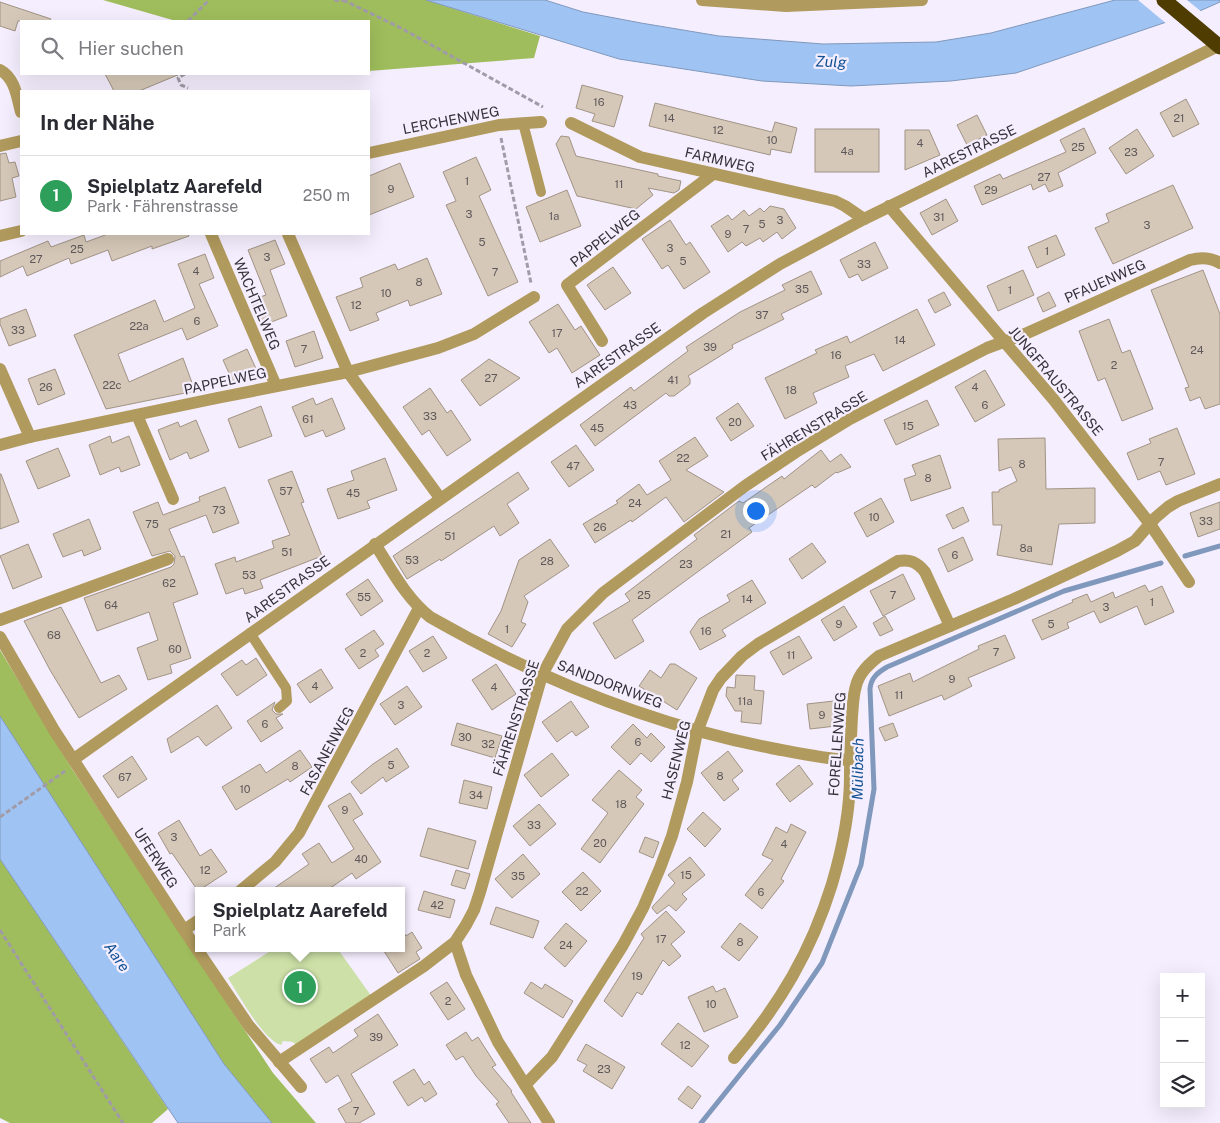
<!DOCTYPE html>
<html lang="de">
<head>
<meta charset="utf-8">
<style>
	:root { --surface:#fff; --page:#f2f2f3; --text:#2b2b33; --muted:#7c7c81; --line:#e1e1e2; --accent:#db2777 }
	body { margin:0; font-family:"Public Sans",sans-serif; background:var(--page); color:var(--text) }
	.controls { position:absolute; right:15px; bottom:15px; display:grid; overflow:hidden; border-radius:0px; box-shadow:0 5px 20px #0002 }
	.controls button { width:45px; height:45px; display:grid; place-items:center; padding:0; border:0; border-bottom:1px solid var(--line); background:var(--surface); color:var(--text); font:25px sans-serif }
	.you { position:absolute; left:755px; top:510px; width:18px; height:18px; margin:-12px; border:4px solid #fff; border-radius:50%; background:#1a73e8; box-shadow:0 0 0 8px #1a73e833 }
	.badge { display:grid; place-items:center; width:32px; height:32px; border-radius:50%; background:var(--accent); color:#fff; font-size:16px; font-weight:700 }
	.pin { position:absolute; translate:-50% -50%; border:2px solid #fff; box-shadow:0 1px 5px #0006 }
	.popup { position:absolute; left:195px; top:887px; width:210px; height:65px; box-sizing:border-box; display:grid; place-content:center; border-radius:0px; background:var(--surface); filter:drop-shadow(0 1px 4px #0005); font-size:16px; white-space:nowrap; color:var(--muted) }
	.popup b { font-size:19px; color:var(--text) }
	.popup::after { content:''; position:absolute; left:50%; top:100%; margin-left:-10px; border:10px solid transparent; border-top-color:var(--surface) }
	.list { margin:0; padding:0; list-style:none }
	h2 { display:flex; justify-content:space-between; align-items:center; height:65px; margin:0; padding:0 20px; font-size:21px }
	h2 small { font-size:16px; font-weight:400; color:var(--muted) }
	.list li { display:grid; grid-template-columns:32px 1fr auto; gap:15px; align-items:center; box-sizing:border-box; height:80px; padding:0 20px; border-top:1px solid var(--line) }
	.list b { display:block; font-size:19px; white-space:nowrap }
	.list p { margin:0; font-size:16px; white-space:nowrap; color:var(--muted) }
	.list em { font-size:16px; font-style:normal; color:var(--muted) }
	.icon { flex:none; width:28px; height:28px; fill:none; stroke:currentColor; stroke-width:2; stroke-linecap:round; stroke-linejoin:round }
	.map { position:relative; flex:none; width:1220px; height:1123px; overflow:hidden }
	.search { position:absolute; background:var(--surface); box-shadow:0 5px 20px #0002; left:20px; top:20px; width:350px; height:55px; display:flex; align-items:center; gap:12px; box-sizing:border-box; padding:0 18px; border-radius:0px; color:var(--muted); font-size:19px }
	.panel { position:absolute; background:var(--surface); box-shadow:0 5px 20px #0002; left:20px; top:90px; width:350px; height:145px; border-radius:0px }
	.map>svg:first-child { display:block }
	.green { fill:#cce0a7 }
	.forest { fill:#9fbd5c }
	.water { fill:#9fc4f3; stroke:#8098bc }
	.pier { fill:#f5eefe }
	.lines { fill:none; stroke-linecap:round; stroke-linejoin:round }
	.stream { stroke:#8098bc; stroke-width:5 }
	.building { fill:#d5c8b8; stroke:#a19485 }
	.path { stroke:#a19ba7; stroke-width:3; stroke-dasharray:5 2.5; stroke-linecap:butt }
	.lane { stroke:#b19a5d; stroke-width:10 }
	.street { stroke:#b19a5d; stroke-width:12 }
	.highway-bridge { stroke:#4e3c00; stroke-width:15 }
	.labels { text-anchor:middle; stroke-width:4.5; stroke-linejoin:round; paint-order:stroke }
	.number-label { font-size:11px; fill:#5e585a }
	.street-label { font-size:14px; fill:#36323a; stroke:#f5eefe }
	.water-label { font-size:15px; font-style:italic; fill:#115194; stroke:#f5eefe }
</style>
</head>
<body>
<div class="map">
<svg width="1220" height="1123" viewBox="0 0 1220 1123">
	<rect width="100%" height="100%" fill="#f5eefe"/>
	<path class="green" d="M275,948H337L372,997L296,1045L293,1042L283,1041L281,1045C263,1040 239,995 228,978Z"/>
	<g class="forest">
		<path d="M103,0H426L540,36L534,58L369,71V21H176Z"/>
		<path d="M0,650L72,769L273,1073L316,1123H272L224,1064L0,716Z"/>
		<path d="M0,859L168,1109L152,1123H10L0,1118Z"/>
	</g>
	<g class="water">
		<path d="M426,0H545L583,12L641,23L719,36L823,44L936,42L991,33L1115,0H1220V2L1202,10L1016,73L951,81L851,86L762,81L619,59Z"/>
		<path d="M0,716L224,1064L272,1123H178L0,859Z"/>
	</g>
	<path class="pier" d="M1138,0H1187L1203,13L1168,25Z"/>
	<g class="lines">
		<g class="stream">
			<path d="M1185,556L1220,546"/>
			<path d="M701,1123L780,1025L822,963L861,865L874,789L870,689C871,678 877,673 887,667L1064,591L1161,563"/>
		</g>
	</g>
	<g class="building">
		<path d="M0,2L51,19L50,21H18L15,31L0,26Z"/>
		<path d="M105,74H180L139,91H114Z"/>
		<path d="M582,85L623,96L614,127L592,121L595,114L576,108Z"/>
		<path d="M1186,99L1199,124L1173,137L1160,113Z"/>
		<path d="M655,103L772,132L775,122L797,128L791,153L771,149L770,155L649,126Z"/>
		<path d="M977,115L987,135L967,145L957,125Z"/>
		<path d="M1084,128L1096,153L1058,173L1063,186L1049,192L1045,184L1033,190L1031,184L982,205L974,186L1000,174L1003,179L1066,152L1060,140Z"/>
		<rect x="815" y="129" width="64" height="43"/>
		<path d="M1137,129L1154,156L1126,174L1109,148Z"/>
		<path d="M905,130H929L940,155L905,170Z"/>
		<path d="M561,136L569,137L576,156L658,174V176L681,181L679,190L674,193L648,188L653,195L636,209L577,196L556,144Z"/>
		<path d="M6,153L9,163L15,162L19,176L12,178L16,197L0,201V154Z"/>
		<path d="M476,157L491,190L479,196L518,282L488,296L446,205L456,201L443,172Z"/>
		<path d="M400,163L414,197L369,215V176Z"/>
		<path d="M1173,185L1193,228L1113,264L1095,228L1109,222L1106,214Z"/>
		<path d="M567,190L581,226L540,242L526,207Z"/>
		<path d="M946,199L958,221L932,235L920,213Z"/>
		<path d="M770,206L784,209L796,228L782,239L777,232L763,242L760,238L746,246L742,242L728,252L711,226L728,215L732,220L744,210L749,216L760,208L764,212Z"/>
		<path d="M670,220L686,245L690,242L710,272L684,289L668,265L662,269L642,239Z"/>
		<path d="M108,234H188L189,236L152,249V246L112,261L108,250L71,264L69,258L27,276L23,266L0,277V261L48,241L51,247L84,235L86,242Z"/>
		<path d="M1056,235L1065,255L1037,268L1028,247Z"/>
		<path d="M275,240L285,264L270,270L287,316L261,326L251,300L266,295L248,250Z"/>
		<path d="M875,242L888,268L862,281L858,274L849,278L840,260Z"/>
		<path d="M205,254L214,278L199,284L218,326L187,340L182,328L118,354L129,382L183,358L195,391L106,409L74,335L155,300L164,322L195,308L178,264Z"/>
		<path d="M427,258L442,294L410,306L408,300L376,313L379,320L350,331L336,297L363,287L360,278L395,264L398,270Z"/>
		<path d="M613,267L631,293L605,310L587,285Z"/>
		<path d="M1023,270L1034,295L998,311L987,286Z"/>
		<path d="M1203,270L1220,314V404L1205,409L1200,397L1190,401L1185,388L1189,387L1151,290Z"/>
		<path d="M811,271L822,294L781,314L784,319L732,345L733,348L688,376L690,379V384L674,396H669L666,393L595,446L580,425L631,387L634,391L688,351L686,347L740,312L785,290L782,285Z"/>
		<path d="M944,292L951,305L935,313L928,300Z"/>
		<path d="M1049,292L1056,306L1043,312L1037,298Z"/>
		<path d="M558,304L575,330L581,326L600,355L572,373L557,348L549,353L529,322Z"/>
		<path d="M26,309L36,336L9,346L0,324V319Z"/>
		<path d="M917,309L935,345L883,371L874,354L845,366L849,377L813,393L817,403L785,419L765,378L817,353L815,350L847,336L850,343Z"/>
		<path d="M1109,319L1122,353L1130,350L1153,409L1122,421L1105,378L1098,381L1079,331Z"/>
		<path d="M314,331L323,358L295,367L286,341Z"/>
		<path d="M247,349L258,373L233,382L223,360Z"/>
		<path d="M489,359L520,378L480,406L461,380Z"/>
		<path d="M55,369L65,394L38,405L28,379Z"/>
		<path d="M985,370L1005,405L975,422L955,387Z"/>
		<path d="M430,388L447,413L451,410L471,440L447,456L429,430L422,435L403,407Z"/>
		<path d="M313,398L316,405L332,398L345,429L326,437L323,430L305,437L292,407Z"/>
		<path d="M927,400L939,425L896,445L884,420Z"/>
		<path d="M738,403L754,426L731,441L716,418Z"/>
		<path d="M261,406L272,436L239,448L228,419Z"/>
		<path d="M196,420L209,451L190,459L187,452L170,460L158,430L178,422L180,427Z"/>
		<path d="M1177,428L1195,474L1166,485L1160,471L1138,480L1127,453L1151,443L1149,439Z"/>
		<path d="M110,436L112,443L129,436L140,465L121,472L119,467L100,475L89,445Z"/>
		<path d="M695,437L708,456L686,470L724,492L684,522L666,497L632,522L631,520L595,543L583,524L618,503L616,501L639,484L647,495L671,480L659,461Z"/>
		<path d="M1045,438L1046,489L1095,488V523L1059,524L1052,565L997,555L1002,525H993L992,492H999V490L1017,481L1011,467L999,471L998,439Z"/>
		<path d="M576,445L594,470L569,487L551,462Z"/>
		<path d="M58,448L70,476L38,489L26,461Z"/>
		<path d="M821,450L830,462L841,454L851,467L837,473L836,472L815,488L812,485L749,528L752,532L632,620L644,641L615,659L593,623L630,601L625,594L697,539L694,535L739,501L743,503L782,476L784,479Z"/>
		<path d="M940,455L951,488L911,501L904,479L916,475L912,465Z"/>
		<path d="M385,458L397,490L367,501L370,508L338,519L327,489L354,480L351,471Z"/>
		<path d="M292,471L304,502L301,503L322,556L260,580L263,588L245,594L243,588L226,594L215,564L235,557L236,562L274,548L272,541L290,535L268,480Z"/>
		<path d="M518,472L529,489L507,504L519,523L500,536L494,526L441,561L440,559L407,579L393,556Z"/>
		<path d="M0,474H1L19,522L0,529Z"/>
		<path d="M225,487L239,523L213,533L206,515L169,529L181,557L184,556L198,594L173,603L191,658L170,665L172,673L148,680L137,648L158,640L149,612L97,631L84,598L171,567L174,564L175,556L170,551L152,556L133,512L158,502L163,515L200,501L199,497Z"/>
		<path d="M881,498L894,522L867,537L854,513Z"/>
		<path d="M1220,502V529L1198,537L1190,513Z"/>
		<path d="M963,507L969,521L953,529L946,515Z"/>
		<path d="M89,519L101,549L84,556L82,550L63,557L53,534Z"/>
		<path d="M963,537L973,560L948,572L938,549Z"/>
		<path d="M550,539L569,566L524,596L528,602L521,622L526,624L512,647L488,634L501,611L519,560Z"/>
		<path d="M812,543L826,562L802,579L789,559Z"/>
		<path d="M28,544L42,577L13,589L0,556Z"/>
		<path d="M903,574L915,599L883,616L870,591Z"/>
		<path d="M368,579L383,601L361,616L346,594Z"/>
		<path d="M752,580L766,603L722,630L726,636L700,650L690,632L699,619L730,601L727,595Z"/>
		<path d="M1145,585L1149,592L1162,586L1174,612L1145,625L1137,606L1100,623L1094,611L1067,623L1069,628L1042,640L1032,620L1073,602L1072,600L1087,594L1091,602L1113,592L1115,598Z"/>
		<path d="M844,606L857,627L834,641L821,620Z"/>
		<path d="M61,607L101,683L119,675L127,689L79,718L50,670L24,621Z"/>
		<path d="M885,616L893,630L880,636L873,623Z"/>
		<path d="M374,630L384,644L375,650L379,656L359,669L345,649Z"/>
		<path d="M1005,635L1015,658L968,678L972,686L944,700L942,695L889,716L878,686L910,673L913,682L979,649L978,646Z"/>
		<path d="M433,636L447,658L423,672L409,651Z"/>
		<path d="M799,636L812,658L783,675L770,652Z"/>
		<path d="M256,658L267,675L237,696L221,674L242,660L246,665Z"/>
		<path d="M496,664L516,694L492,710L472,680Z"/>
		<path d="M670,664H675L697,678L677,710L639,686L650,670L661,678Z"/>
		<path d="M321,669L333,688L310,703L297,684Z"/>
		<path d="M736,675L755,676L754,690L764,691L761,724L741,722L742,711H735L726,696L727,687L735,688Z"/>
		<path d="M407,686L422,707L395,725L380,704Z"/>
		<path d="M571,701L589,727L576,736L572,731L557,742L542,722Z"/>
		<path d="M834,701L836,726L810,729L807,704Z"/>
		<path d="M275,702L272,710L276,714H283L276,718L283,728L261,742L247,721Z"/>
		<path d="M217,705L232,728L206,746L198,736L171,753L167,739Z"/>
		<path d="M457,723L502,736L495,758L451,745Z"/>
		<path d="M893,723L898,736L885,741L879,728Z"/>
		<path d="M633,724L647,738L651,733L665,747L651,762L641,753L630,765L611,747Z"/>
		<path d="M397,748L409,767L386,782L383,777L361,794L351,782L373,764Z"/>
		<path d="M300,750L312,767L290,782L288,779L236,810L222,787L260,764L266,773Z"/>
		<path d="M728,751L743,771L732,780L739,789L724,801L701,773Z"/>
		<path d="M552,753L569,775L541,797L524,775Z"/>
		<path d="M132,756L147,779L118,798L103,776Z"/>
		<path d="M799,765L813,784L790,802L776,784Z"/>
		<path d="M619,770L642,790L636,797L644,804L600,863L581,849L608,813L592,800Z"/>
		<path d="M464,780L492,787L487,809L459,803Z"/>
		<path d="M350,793L363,814L353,820L381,862L356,879L352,873L326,891H270L309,864L302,854L319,843L332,863L354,849L328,806Z"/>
		<path d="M539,804L556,824L530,846L513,826Z"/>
		<path d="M703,812L721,829L705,847L687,829Z"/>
		<path d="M179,820L200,856L211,849L227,872L198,891L172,853L170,854L158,833Z"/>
		<path d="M791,824L806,832L781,879L784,881L762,909L745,895L773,860L762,855L776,827L787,833Z"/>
		<path d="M428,828L476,841L468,869L420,856Z"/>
		<path d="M645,837L659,842L653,858L639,852Z"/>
		<path d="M523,854L540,874L512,898L495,879Z"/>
		<path d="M690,857L705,875L682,894L687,899L676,911L669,905L657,914L652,908L653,906L675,883L668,875Z"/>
		<path d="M456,870L470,874L465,889L451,885Z"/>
		<path d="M583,872L601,891L581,911L562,892Z"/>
		<path d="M424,891L455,900L450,918L418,910Z"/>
		<path d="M496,907L539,921L533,938L490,924Z"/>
		<path d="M666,911L685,932L671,944L681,956L669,966L663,960L642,995L637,992L622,1017L604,1001L644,938L641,934Z"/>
		<path d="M566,923L587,941L565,967L544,948Z"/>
		<path d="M740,923L758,937L739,961L721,947Z"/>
		<path d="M401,928L406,936L412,932L422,948L416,952L420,959L398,973L382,948H401Z"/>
		<path d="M447,982L465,1009L448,1020L430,993Z"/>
		<path d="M531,982L542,989L545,984L573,1001L563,1018L524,993Z"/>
		<path d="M713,986L716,992L725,988L738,1017L704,1032L688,997Z"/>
		<path d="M378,1014L398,1045L351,1074L375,1114L359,1123H346L338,1109L352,1101L338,1075L326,1083L310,1059L329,1047L333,1053L358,1036L354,1030Z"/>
		<path d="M678,1023L709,1046L692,1067L661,1044Z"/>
		<path d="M466,1032L472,1041L478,1037L496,1065L492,1067L512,1091L511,1092L531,1123H509L496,1104L499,1102L476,1076L463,1056L456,1060L446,1045Z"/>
		<path d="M586,1044L625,1067L612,1089L583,1071L587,1065L577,1060Z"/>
		<path d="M414,1069L424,1085L429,1081L437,1094L425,1102L422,1097L408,1106L393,1082Z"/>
		<path d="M688,1086L701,1096L692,1109L678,1099Z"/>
	</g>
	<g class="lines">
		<g class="path">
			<path d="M334,0L346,1"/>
			<path d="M343,0L399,27L543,107"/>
			<path d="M188,21L209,0"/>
			<path d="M185,74L178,78L181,85L188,88"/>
			<path d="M501,138L531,283"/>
			<path d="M0,817L65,771"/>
			<path d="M0,930L123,1123"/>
		</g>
		<g class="lane">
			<path d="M523,123L541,192"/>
			<path d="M250,633L286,688L287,701L279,708"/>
		</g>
		<g class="street">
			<path d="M702,0L786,6L922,0"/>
			<path d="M0,70C15,78 17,97 21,112"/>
			<path d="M571,123L640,157L835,201L845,206L864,219"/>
			<path d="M0,146L21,141"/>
			<path d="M369,153L499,125L541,122"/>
			<path d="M889,206L1054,400L1150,524L1189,582"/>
			<path d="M211,234L276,386"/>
			<path d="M288,234L348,372L440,498"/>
			<path d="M0,236L21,231"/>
			<path d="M602,341L567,285L713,174"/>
			<path d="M0,369L30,437"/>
			<path d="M137,415L173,499"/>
			<path d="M0,445L30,437L217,398L348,372L438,348L474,334L534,297"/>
			<path d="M375,544C391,569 406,598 430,617C535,677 652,725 771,748C797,753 823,759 850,760"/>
			<path d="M0,620L168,559"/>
			<path d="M0,637L54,730L184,930L249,1026L301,1087"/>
			<path d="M74,759L703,313L780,264L864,219L1220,45"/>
			<path d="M240,891L275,862L299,833L419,608"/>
			<path d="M184,930L199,920"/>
			<path d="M455,942L466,975L498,1042L549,1123"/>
			<path d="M734,1058C780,1004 811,952 832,884C842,850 850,812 850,776C850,756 851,736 852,716C853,706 853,695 856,686C859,673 869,664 879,656L1014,599L1117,551L1135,541L1155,518L1168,507L1178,501L1220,484"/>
			<path d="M279,1062L424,966L455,942L466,925L474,910L480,892L542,675L567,629L603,593L745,486L796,452L850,419L987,348L1025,334L1190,260C1201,257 1210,257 1220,263"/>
			<path d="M525,1085L552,1057L623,945L643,908L660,868L672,836L687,782L697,732L713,690L721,678L742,656L758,644L898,561C910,559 917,562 925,572L950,626"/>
		</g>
		<path class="highway-bridge" d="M1164,0L1220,47"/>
	</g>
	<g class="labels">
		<g class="number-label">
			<text x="599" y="106">16</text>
			<text x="669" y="122">14</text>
			<text x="1179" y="122">21</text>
			<text x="718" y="134">12</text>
			<text x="772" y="144">10</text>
			<text x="920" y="147">4</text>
			<text x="1078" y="151">25</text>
			<text x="847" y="155">4a</text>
			<text x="1131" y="156">23</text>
			<text x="1044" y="181">27</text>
			<text x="467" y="185">1</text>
			<text x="619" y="188">11</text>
			<text x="391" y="193">9</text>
			<text x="991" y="194">29</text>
			<text x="469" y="218">3</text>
			<text x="554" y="220">1a</text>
			<text x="939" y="221">31</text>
			<text x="780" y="224">3</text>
			<text x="762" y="228">5</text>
			<text x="1147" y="229">3</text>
			<text x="746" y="233">7</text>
			<text x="728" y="238">9</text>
			<text x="482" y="246">5</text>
			<text x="670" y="252">3</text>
			<text x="77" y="253">25</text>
			<text x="1047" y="255">1</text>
			<text x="267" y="261">3</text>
			<text x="36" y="263">27</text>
			<text x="683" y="265">5</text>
			<text x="864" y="268">33</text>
			<text x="196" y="275">4</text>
			<text x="495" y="276">7</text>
			<text x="419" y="286">8</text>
			<text x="802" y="293">35</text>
			<text x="1010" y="294">1</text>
			<text x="386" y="297">10</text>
			<text x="356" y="309">12</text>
			<text x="762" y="319">37</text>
			<text x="197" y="325">6</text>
			<text x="139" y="330">22a</text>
			<text x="18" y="334">33</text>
			<text x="557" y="337">17</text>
			<text x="900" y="344">14</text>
			<text x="710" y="351">39</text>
			<text x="304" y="353">7</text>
			<text x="1197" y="354">24</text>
			<text x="836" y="359">16</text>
			<text x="1114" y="369">2</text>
			<text x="491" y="382">27</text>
			<text x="673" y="384">41</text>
			<text x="112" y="389">22c</text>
			<text x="46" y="391">26</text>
			<text x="975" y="391">4</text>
			<text x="791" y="394">18</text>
			<text x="630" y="409">43</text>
			<text x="985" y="409">6</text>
			<text x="430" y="420">33</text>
			<text x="308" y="423">61</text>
			<text x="735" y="426">20</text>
			<text x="908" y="430">15</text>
			<text x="597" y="432">45</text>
			<text x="683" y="462">22</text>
			<text x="1161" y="466">7</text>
			<text x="1022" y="468">8</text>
			<text x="573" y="470">47</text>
			<text x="928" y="482">8</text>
			<text x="286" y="495">57</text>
			<text x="353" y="497">45</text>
			<text x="635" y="507">24</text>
			<text x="219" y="514">73</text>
			<text x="874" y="521">10</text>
			<text x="1206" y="525">33</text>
			<text x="152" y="528">75</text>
			<text x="600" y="531">26</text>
			<text x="726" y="538">21</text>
			<text x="450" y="540">51</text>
			<text x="1026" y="552">8a</text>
			<text x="287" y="556">51</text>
			<text x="955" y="559">6</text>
			<text x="412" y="564">53</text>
			<text x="547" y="565">28</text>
			<text x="686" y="568">23</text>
			<text x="249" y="579">53</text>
			<text x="169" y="587">62</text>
			<text x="644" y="599">25</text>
			<text x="893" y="599">7</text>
			<text x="364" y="601">55</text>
			<text x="747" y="603">14</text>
			<text x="1152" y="606">1</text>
			<text x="111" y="609">64</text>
			<text x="1106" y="611">3</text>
			<text x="839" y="628">9</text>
			<text x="1051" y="628">5</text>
			<text x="507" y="633">1</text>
			<text x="706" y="635">16</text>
			<text x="54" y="639">68</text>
			<text x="175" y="653">60</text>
			<text x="996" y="656">7</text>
			<text x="363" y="657">2</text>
			<text x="427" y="657">2</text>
			<text x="791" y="659">11</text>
			<text x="952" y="683">9</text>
			<text x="315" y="690">4</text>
			<text x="494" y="691">4</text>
			<text x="899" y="699">11</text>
			<text x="745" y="705">11a</text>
			<text x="401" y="709">3</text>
			<text x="822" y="719">9</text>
			<text x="265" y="728">6</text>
			<text x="465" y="741">30</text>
			<text x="638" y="746">6</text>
			<text x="488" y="748">32</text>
			<text x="391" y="769">5</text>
			<text x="295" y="770">8</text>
			<text x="720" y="780">8</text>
			<text x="125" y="781">67</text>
			<text x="245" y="793">10</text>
			<text x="476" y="799">34</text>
			<text x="621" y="808">18</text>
			<text x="345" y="814">9</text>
			<text x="534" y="829">33</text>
			<text x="174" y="841">3</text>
			<text x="600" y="847">20</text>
			<text x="784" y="848">4</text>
			<text x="361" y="863">40</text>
			<text x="205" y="874">12</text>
			<text x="686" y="879">15</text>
			<text x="518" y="880">35</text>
			<text x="582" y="895">22</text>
			<text x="761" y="896">6</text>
			<text x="437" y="909">42</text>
			<text x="661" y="943">17</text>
			<text x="740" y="946">8</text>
			<text x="566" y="949">24</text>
			<text x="637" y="980">19</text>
			<text x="448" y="1005">2</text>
			<text x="711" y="1008">10</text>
			<text x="376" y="1041">39</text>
			<text x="685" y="1049">12</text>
			<text x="604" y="1073">23</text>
			<text x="356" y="1115">7</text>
		</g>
		<g class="street-label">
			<text transform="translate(451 120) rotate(-11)" y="5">LERCHENWEG</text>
			<text transform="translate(969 151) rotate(-26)" y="5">AARESTRASSE</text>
			<text transform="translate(720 160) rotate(13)" y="5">FARMWEG</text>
			<text transform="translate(605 238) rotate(-38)" y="5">PAPPELWEG</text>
			<text transform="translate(1105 281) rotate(-24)" y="5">PFAUENWEG</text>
			<text transform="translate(257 304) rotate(67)" y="5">WACHTELWEG</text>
			<text transform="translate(617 355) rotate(-35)" y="5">AARESTRASSE</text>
			<text transform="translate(225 381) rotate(-12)" y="5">PAPPELWEG</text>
			<text transform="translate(1056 381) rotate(50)" y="5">JUNGFRAUSTRASSE</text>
			<text transform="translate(814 426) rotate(-31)" y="5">FÄHRENSTRASSE</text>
			<text transform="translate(287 589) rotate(-36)" y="5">AARESTRASSE</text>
			<text transform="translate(610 684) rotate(21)" y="5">SANDDORNWEG</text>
			<text transform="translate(516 718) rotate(-72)" y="5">FÄHRENSTRASSE</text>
			<text transform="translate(837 744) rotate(-86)" y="5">FORELLENWEG</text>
			<text transform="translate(327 751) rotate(-62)" y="5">FASANENWEG</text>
			<text transform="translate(676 760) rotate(-76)" y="5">HASENWEG</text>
			<text transform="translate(156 858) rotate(57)" y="5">UFERWEG</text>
		</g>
		<g class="water-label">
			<text transform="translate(831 62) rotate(2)" y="5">Zulg</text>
			<text transform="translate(858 769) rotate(-89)" y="5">Mülibach</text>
			<text transform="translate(117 957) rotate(55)" y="5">Aare</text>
		</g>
	</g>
</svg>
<div class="controls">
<button>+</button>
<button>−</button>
<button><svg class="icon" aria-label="layers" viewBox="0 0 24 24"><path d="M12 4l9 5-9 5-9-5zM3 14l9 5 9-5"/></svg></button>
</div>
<div class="you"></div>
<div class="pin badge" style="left:300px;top:987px;background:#2e9e5b">1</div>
<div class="popup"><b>Spielplatz Aarefeld</b>Park</div>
<div class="search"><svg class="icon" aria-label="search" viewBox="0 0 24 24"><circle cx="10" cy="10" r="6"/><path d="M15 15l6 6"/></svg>Hier suchen</div>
<section class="panel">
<h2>In der Nähe<small></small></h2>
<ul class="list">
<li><span class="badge" style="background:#2e9e5b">1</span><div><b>Spielplatz Aarefeld</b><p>Park · Fährenstrasse</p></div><em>250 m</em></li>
</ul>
</section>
</div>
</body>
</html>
